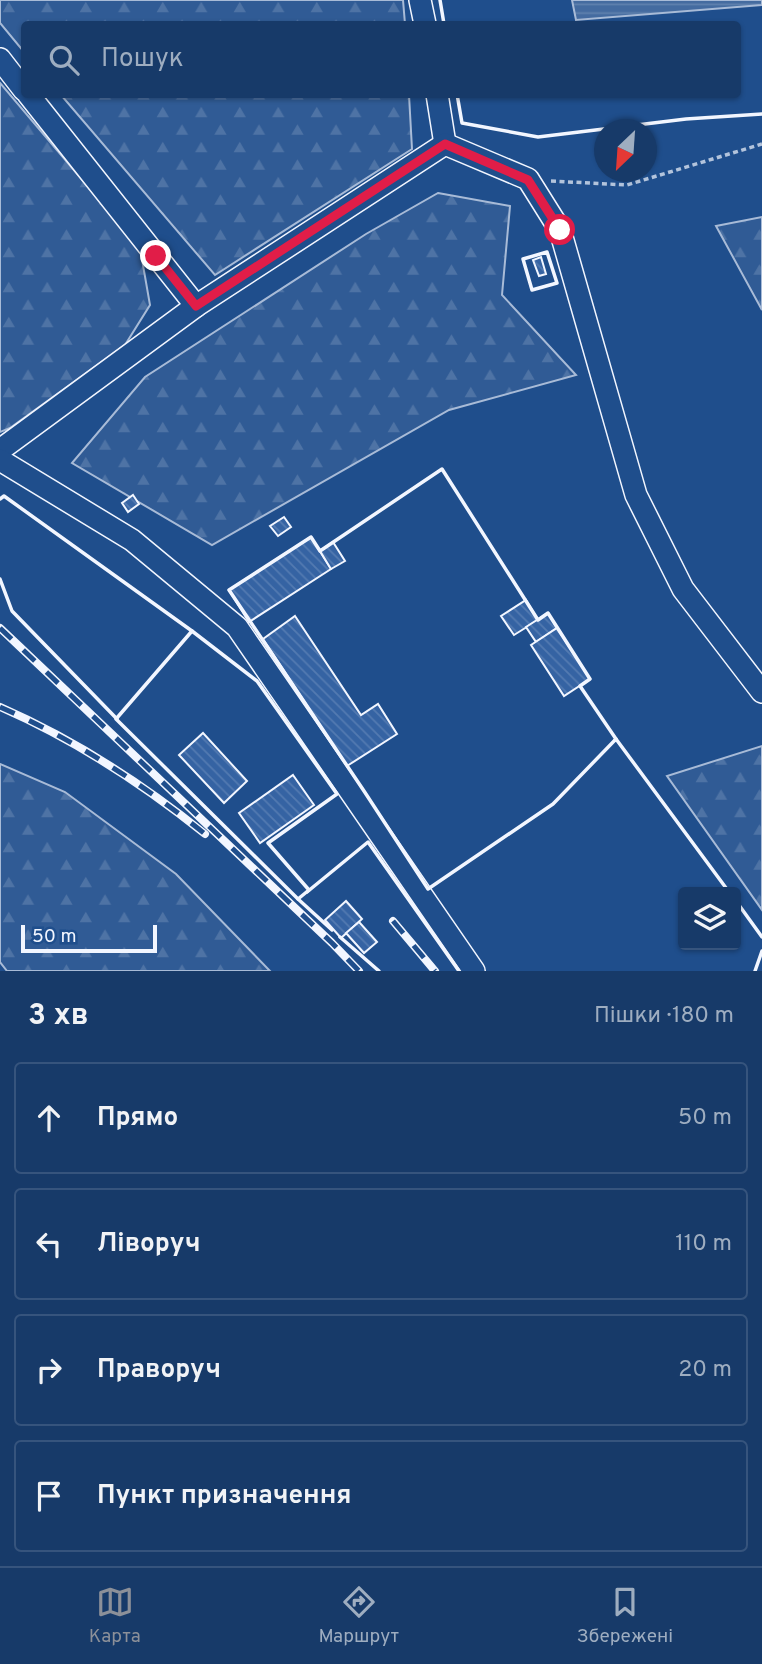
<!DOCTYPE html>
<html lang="uk">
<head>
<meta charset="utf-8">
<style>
	:root { --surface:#173a69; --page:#20416f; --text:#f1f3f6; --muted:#9eadc0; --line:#36547d; --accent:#8c9099 }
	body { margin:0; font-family:Overpass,sans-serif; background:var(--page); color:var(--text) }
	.controls { position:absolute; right:21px; bottom:21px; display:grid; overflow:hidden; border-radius:7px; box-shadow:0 2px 5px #0004 }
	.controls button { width:63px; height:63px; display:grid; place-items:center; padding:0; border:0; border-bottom:2px solid var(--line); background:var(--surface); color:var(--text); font:35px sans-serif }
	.compass { position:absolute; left:594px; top:119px; width:63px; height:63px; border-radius:50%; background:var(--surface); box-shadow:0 2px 5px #0004; rotate:205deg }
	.scale { position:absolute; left:21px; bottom:18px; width:136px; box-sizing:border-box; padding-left:7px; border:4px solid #f2f6ff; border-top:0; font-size:19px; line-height:24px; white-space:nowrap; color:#f2f6ff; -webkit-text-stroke:5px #1f4e8c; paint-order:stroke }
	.stop { position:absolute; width:21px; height:21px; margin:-16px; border:5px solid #e11d48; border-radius:50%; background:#fff }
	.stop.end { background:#e11d48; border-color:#fff; box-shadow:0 2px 7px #0008 }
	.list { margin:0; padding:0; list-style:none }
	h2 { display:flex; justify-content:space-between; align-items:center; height:91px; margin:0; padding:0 28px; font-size:30px }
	h2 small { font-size:23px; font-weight:400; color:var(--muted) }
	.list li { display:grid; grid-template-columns:46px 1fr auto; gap:21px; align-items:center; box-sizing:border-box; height:112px; margin:0 14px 14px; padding:0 14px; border:2px solid var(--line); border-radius:7px }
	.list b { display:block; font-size:26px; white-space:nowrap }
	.list em { font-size:23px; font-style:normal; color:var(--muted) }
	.icon { flex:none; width:38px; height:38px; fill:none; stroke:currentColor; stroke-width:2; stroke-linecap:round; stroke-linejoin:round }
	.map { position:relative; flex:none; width:762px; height:971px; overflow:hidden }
	.search { position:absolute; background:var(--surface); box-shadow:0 2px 5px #0004; left:21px; right:21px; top:21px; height:77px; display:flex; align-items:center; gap:18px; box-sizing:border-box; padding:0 24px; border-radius:7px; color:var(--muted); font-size:26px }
	.sheet { height:595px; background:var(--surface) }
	nav { display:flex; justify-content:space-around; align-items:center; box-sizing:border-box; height:98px; border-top:2px solid var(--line); background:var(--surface); font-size:19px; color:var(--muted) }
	nav a { display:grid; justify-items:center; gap:4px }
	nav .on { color:var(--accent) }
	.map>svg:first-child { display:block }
	.forest { fill:url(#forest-firs); stroke:#a8bbd7; stroke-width:2 }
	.water { fill:url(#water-rules); stroke:#a8bbd7; stroke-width:2 }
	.building { fill:url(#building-back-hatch); stroke:#f2f6ff; stroke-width:2 }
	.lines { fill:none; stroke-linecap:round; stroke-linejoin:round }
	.minor-casing { stroke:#f2f6ff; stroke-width:24 }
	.path { stroke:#b3c4dc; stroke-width:3.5; stroke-dasharray:5 3.5; stroke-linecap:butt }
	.minor { stroke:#1f4e8c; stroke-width:21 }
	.rail-casing { stroke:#f2f6ff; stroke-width:8 }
	.rail { stroke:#1f4e8c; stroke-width:5; stroke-dasharray:16; stroke-linecap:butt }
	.wall { stroke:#f2f6ff; stroke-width:3.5 }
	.route { stroke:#e11d48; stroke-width:9 }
</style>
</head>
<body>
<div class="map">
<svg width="762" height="971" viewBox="0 0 762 971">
	<defs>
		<pattern id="forest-firs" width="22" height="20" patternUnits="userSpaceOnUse" patternTransform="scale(1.75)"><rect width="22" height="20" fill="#305b95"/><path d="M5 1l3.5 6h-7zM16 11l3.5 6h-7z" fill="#4e73a5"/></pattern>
		<pattern id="water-rules" width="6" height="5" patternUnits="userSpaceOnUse" patternTransform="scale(1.75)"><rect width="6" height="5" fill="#446ba0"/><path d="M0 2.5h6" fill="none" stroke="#5f81ae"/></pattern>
		<pattern id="building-back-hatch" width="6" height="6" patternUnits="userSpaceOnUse" patternTransform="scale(1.75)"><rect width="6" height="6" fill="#3563a3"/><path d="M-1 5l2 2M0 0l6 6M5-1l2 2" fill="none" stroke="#537ab1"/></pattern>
	</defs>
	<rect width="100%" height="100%" fill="#1f4e8c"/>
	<g class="forest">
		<path d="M0,0H403L405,24H24V52L0,23Z"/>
		<path d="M0,83L140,248L150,305L125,345L10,428L0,432Z"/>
		<path d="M61,95H409L412,149L215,275Z"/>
		<path d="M438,193L510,206L502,295L576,375L449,410L212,545L72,463L145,377L366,234Z"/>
		<path d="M762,217V310L716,226Z"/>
		<path d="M762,746V910L667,776Z"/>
		<path d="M0,764L65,792L176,874L270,971H7L0,962Z"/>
	</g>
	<path class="water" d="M572,0H762V5L576,20Z"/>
	<g class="building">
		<path d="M541,257L546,274L539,276L533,260Z"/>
		<path d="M133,495L139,504L128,512L122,503Z"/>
		<path d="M284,517L291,527L278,536L270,526Z"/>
		<path d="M311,537L331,569L249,622L229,590Z"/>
		<path d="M333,542L345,561L331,569L320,551Z"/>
		<path d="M526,600L538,620L514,635L501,616Z"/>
		<path d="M548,613L557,628L536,642L526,627Z"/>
		<path d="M295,616L361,715L378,704L397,734L347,766L263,639Z"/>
		<path d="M557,628L590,679L564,696L531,645Z"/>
		<path d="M203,733L247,781L224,803L179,755Z"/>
		<path d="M293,775L314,805L260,843L239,813Z"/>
		<path d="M346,901L362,919L341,938L325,920Z"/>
		<path d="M359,922L377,942L364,953L346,933Z"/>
	</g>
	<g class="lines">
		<g class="minor-casing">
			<g id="minor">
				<path d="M420,0L425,24"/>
				<path d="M0,59L24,90"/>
				<path d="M28,94L196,306"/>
				<path d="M437,94L445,144"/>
				<path d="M0,450L196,306L445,144L528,179L560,230L636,495L683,589L762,692"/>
				<path d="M0,460L132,540L237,627L474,971"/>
			</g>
		</g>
		<path class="path" d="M551,181L627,185L762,144"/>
		<use href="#minor" class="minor"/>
		<g class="rail-casing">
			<g id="rail">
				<path d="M0,628L332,943L359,971"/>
				<path d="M0,707C73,739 143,784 205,834"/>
				<path d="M393,921L435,971"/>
			</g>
		</g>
		<use href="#rail" class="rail"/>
		<g class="wall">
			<path d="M440,0L444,24"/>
			<path d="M457,94L462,123L538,137L686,119L762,114"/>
			<path d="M547,252L557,283L532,290L523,259Z"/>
			<path d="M442,469L538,620L548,613L590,679L580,686L616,739L553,804L428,889L364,791L229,590L311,537L320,551Z"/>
			<path d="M0,499L4,496L192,631"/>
			<path d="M0,579L12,611L117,719"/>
			<path d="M192,631L257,681L337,794L268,843L309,890L298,899L116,719Z"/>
			<path d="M615,740L616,739L729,892"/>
			<path d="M307,892L368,842L459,971"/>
			<path d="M298,899L332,930"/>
			<path d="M736,901L762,937"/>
			<path d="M340,937L379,971"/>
			<path d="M755,971L762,951"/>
		</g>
	</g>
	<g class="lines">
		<path class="route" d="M156,256L196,306L445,144L528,180L560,230"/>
	</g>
</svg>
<div class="controls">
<button><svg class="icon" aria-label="layers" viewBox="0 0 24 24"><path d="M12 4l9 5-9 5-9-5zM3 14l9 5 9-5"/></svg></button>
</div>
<svg class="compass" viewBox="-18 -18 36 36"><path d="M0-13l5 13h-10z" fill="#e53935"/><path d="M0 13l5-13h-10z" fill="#9eadc0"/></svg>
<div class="scale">50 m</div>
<div class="stop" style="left:560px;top:230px"></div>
<div class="stop end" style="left:156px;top:256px"></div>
<div class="search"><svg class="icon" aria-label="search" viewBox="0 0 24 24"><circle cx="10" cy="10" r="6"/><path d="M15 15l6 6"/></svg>Пошук</div>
</div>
<section class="sheet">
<h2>3 хв<small>Пішки · 180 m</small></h2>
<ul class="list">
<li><svg class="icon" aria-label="ahead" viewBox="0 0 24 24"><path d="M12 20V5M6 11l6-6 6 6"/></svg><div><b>Прямо</b></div><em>50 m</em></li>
<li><svg class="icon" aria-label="left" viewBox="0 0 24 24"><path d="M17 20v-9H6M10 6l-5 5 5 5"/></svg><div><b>Ліворуч</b></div><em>110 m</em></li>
<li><svg class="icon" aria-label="right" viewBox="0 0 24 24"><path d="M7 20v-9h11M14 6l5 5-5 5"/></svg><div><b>Праворуч</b></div><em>20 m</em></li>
<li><svg class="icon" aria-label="arrive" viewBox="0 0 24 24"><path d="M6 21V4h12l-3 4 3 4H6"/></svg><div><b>Пункт призначення</b></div></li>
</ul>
</section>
<nav>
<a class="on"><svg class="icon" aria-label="map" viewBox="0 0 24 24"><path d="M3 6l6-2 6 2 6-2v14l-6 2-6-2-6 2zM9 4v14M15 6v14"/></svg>Карта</a>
<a><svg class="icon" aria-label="directions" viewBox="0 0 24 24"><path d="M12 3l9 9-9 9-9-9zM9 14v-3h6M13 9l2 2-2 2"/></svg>Маршрут</a>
<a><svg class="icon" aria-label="saved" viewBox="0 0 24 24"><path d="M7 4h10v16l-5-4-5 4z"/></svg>Збережені</a>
</nav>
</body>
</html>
